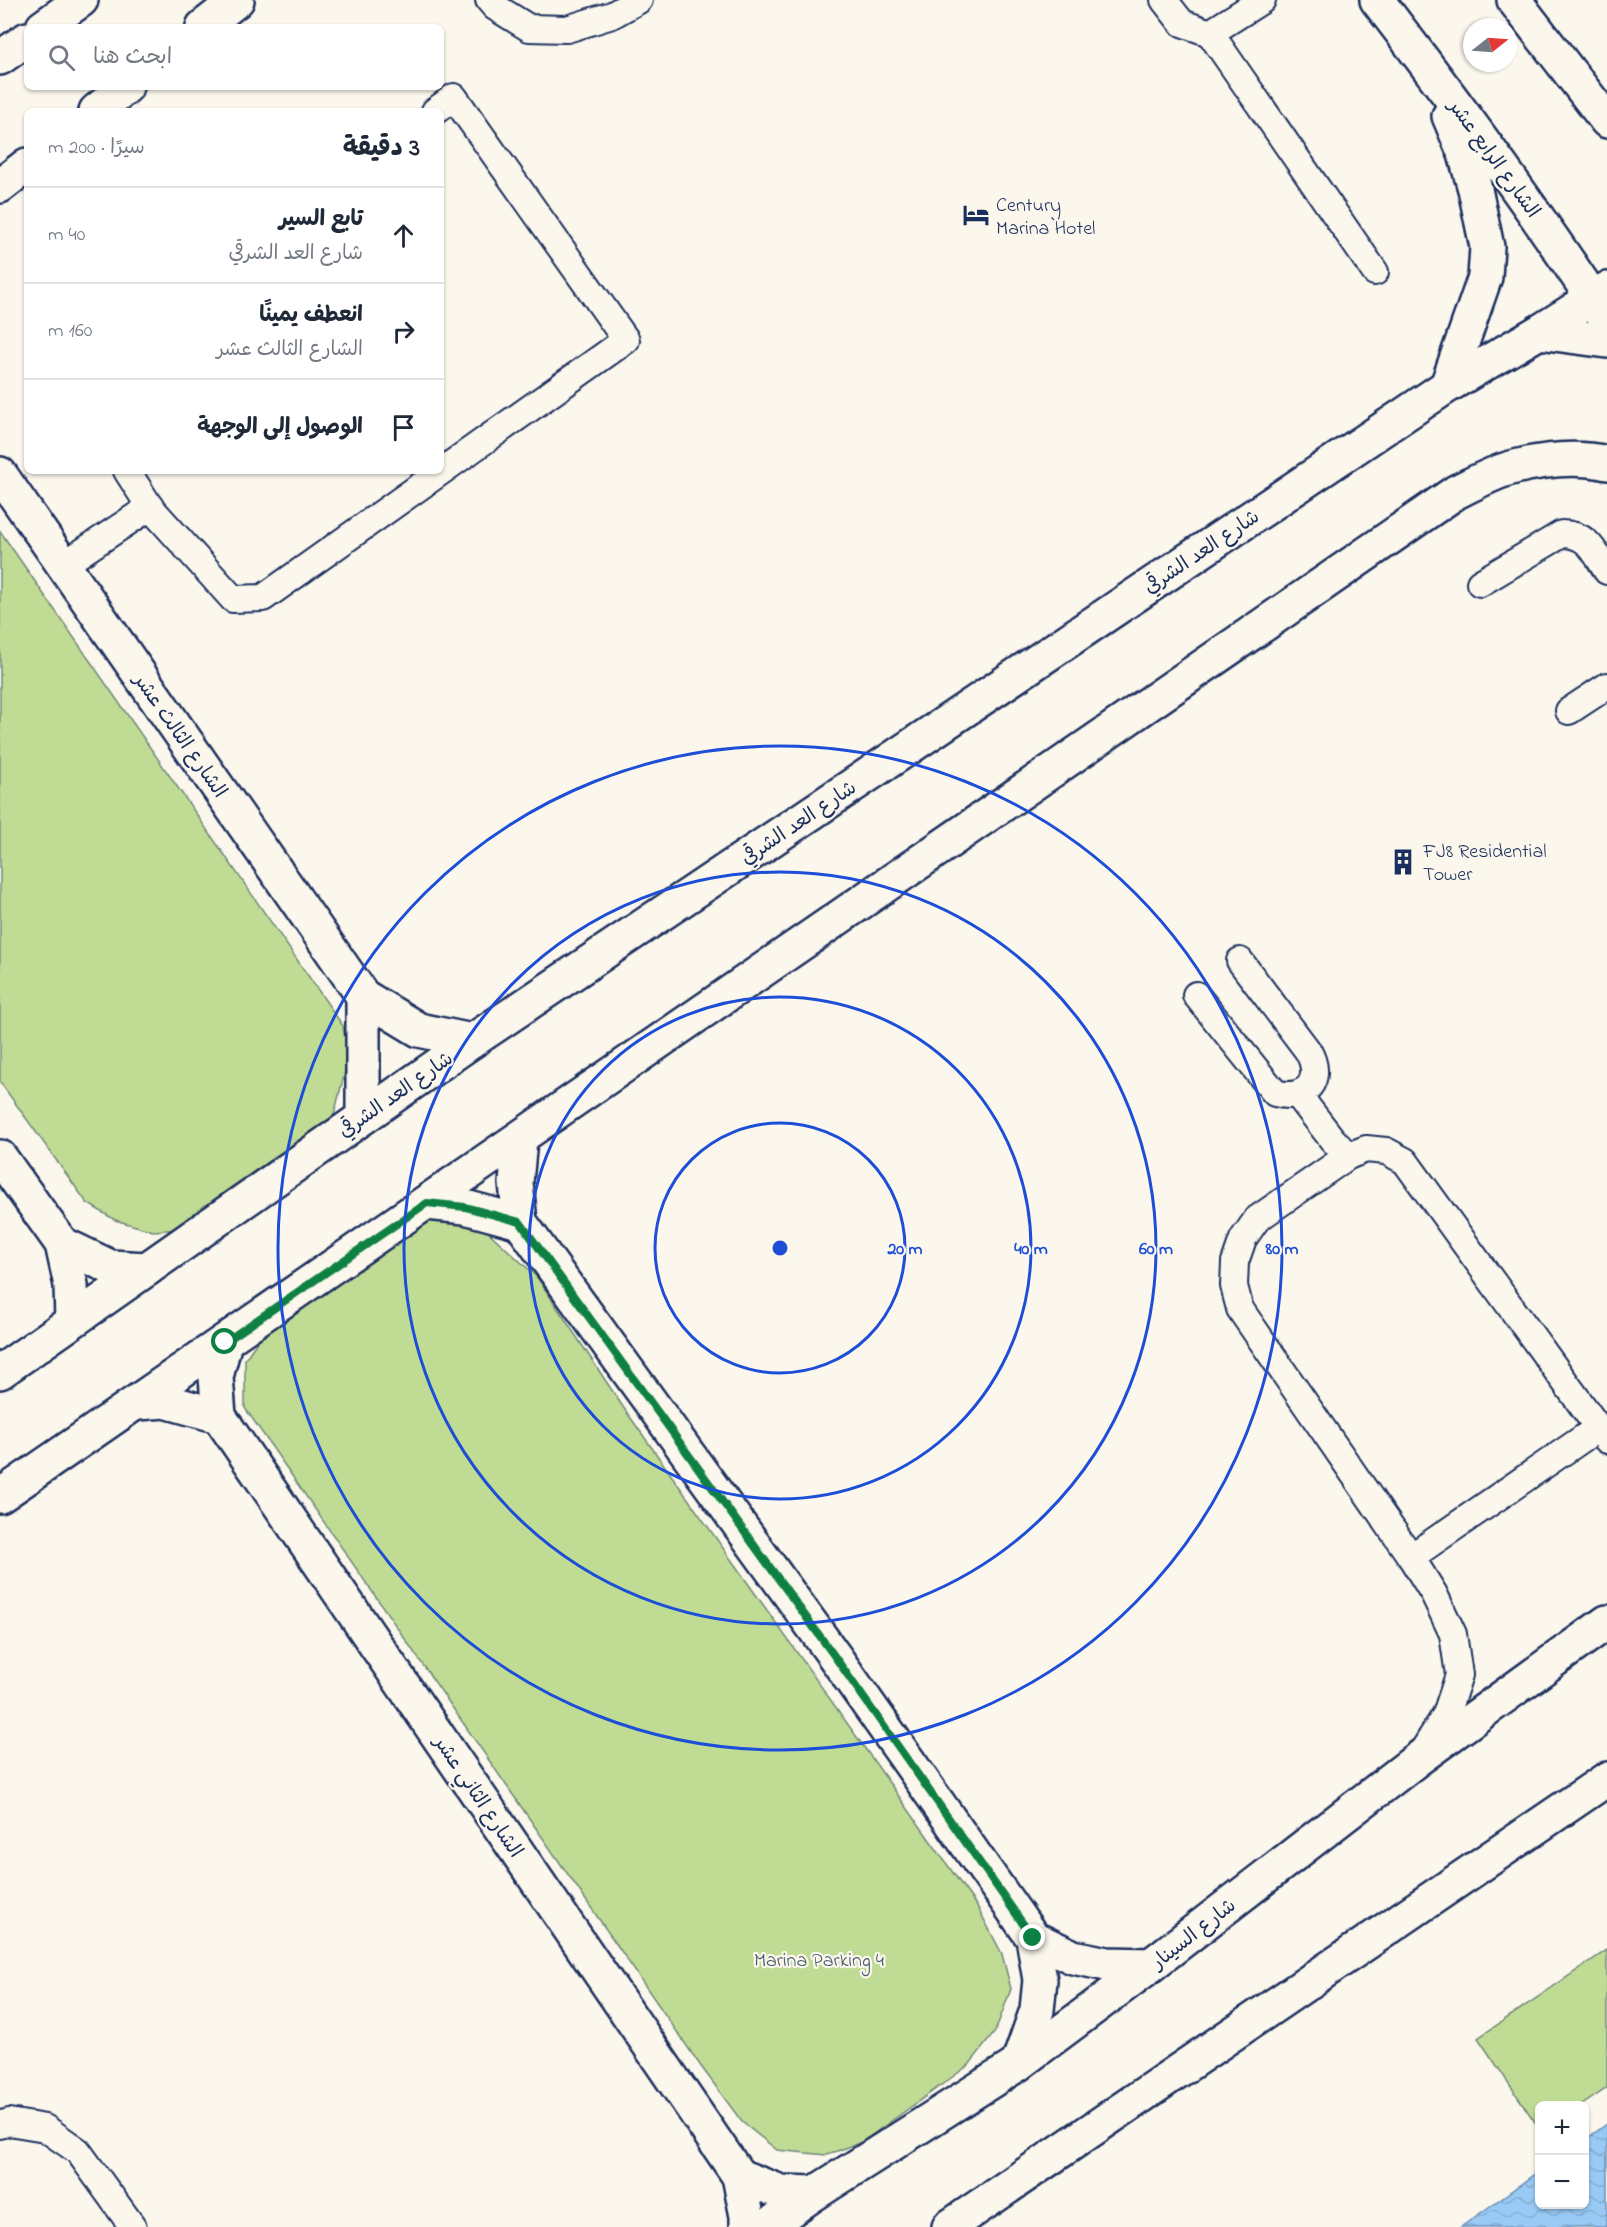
<!DOCTYPE html>
<html lang="ar">
<head>
<meta charset="utf-8">
<style>
	:root { --surface:#fff; --page:#f2f2f3; --text:#1f2937; --muted:#747a83; --line:#e0e1e3 }
	body { margin:0; font-family:"Indie Flower","Playpen Sans Arabic",sans-serif; background:var(--page); color:var(--text); direction:rtl }
	.controls { position:absolute; right:18px; bottom:18px; display:grid; overflow:hidden; border-radius:9px; box-shadow:0 2px 4px #0004 }
	.controls button { width:54px; height:54px; display:grid; place-items:center; padding:0; border:0; border-bottom:2px solid var(--line); background:var(--surface); color:var(--text); font:30px sans-serif }
	.compass { position:absolute; left:1463px; top:18px; width:54px; height:54px; border-radius:50%; background:var(--surface); box-shadow:0 2px 4px #0004; rotate:73deg }
	.stop { position:absolute; width:18px; height:18px; margin:-14px; border:4px solid #0b8043; border-radius:50%; background:#fff }
	.stop.end { background:#0b8043; border-color:#fff; box-shadow:0 2px 6px #0008 }
	.list { margin:0; padding:0; list-style:none }
	h2 { display:flex; justify-content:space-between; align-items:center; height:78px; margin:0; padding:0 24px; font-size:26px }
	h2 small { font-size:20px; font-weight:400; color:var(--muted) }
	.list li { display:grid; grid-template-columns:39px 1fr auto; gap:18px; align-items:center; box-sizing:border-box; height:96px; padding:0 24px; border-top:2px solid var(--line) }
	.list b { display:block; font-size:22px; white-space:nowrap }
	.list p { margin:0; font-size:20px; white-space:nowrap; color:var(--muted) }
	.list em { font-size:20px; font-style:normal; color:var(--muted) }
	.icon { flex:none; width:33px; height:33px; fill:none; stroke:currentColor; stroke-width:2; stroke-linecap:round; stroke-linejoin:round }
	.map { position:relative; flex:none; width:1607px; height:2227px; overflow:hidden; direction:ltr }
	.search { position:absolute; background:var(--surface); box-shadow:0 2px 4px #0004; left:24px; top:24px; width:420px; height:66px; display:flex; align-items:center; gap:15px; box-sizing:border-box; padding:0 21px; border-radius:9px; color:var(--muted); font-size:22px }
	.panel { position:absolute; background:var(--surface); box-shadow:0 2px 4px #0004; left:24px; top:108px; width:420px; height:366px; border-radius:9px; direction:rtl }
	.map>svg:first-child { display:block }
	.garden { fill:#c0dc94; stroke:#6e8679; stroke-width:1.5 }
	.water { fill:url(#water-waves); stroke:#678cb9; stroke-width:1.5 }
	.lines { fill:none; stroke-linecap:round; stroke-linejoin:round }
	.lane-casing { stroke:#1b2f5e; stroke-width:30 }
	.street-casing { stroke:#1b2f5e; stroke-width:38 }
	.secondary-casing { stroke:#1b2f5e; stroke-width:38 }
	.lane { stroke:#fbf7ec; stroke-width:26 }
	.street { stroke:#fbf7ec; stroke-width:33 }
	.secondary { stroke:#fbf7ec; stroke-width:33 }
	.route { stroke:#0b8043; stroke-width:8 }
	.ring { fill:none; stroke:#1d4ed8; stroke-width:3 }
	.labels { text-anchor:middle; stroke-width:4.5; stroke-linejoin:round; paint-order:stroke }
	.street-label { font-size:20px; fill:#1b2f5e; stroke:#fbf7ec }
	.poi-label { font-size:20px; fill:#1b2f5e; stroke:#fbf7ec; text-anchor:start }
	.park-label { font-size:20px; fill:#445a6c; stroke:#fbf7ec }
	.centre { fill:#1d4ed8; stroke:#fbf7ec; stroke-width:3 }
	.ring-label { font-size:18px; text-anchor:middle; font-weight:bold; fill:#1d4ed8; stroke:#fbf7ec; stroke-width:4.5; stroke-linejoin:round; paint-order:stroke }
</style>
</head>
<body>
<div class="map">
<svg width="1607" height="2227" viewBox="0 0 1607 2227">
	<defs>
		<pattern id="water-waves" width="16" height="10" patternUnits="userSpaceOnUse" patternTransform="scale(1.5)"><rect width="16" height="10" fill="#99caf5"/><path d="M0 5q4-4 8 0t8 0" fill="none" stroke="#83aed4"/></pattern>
	</defs>
	<rect width="100%" height="100%" fill="#fbf7ec"/>
	<filter id="ink" filterUnits="userSpaceOnUse"><feTurbulence type="fractalNoise" baseFrequency=".0167" numOctaves="2"/><feDisplacementMap in="SourceGraphic" scale="12" xChannelSelector="R" yChannelSelector="G"/><feConvolveMatrix kernelMatrix="1 2 1 2 8 2 1 2 1" color-interpolation-filters="sRGB"/></filter>
	<g filter="url(#ink)">
		<g class="garden">
			<path d="M0,531L343,1026L348,1059L334,1115L294,1155L180,1229L153,1231L115,1220L87,1203L0,1082Z"/>
			<path d="M438,1219L484,1228L537,1277L623,1407L978,1908L1002,1954L1011,1989L995,2032L969,2065L862,2142L826,2155L777,2150L742,2122L700,2065L245,1408V1359L271,1322L411,1224Z"/>
			<path d="M1607,1950V2088L1582,2105L1540,2106L1539,2128L1478,2038Z"/>
		</g>
		<path class="water" d="M1607,2124V2227H1461L1539,2171L1540,2204H1584L1585,2140Z"/>
		<g class="lines">
			<g class="lane-casing">
				<g id="lane">
					<path d="M489,0L495,7L529,28L567,29L612,15L639,0"/>
					<path d="M1164,0L1182,23L1210,33L1262,0"/>
					<path d="M1210,33L1375,272"/>
					<path d="M127,471L150,507L233,599L263,598L626,340L454,97L435,111"/>
					<path d="M63,565L150,507"/>
					<path d="M1480,583L1562,534C1588,534 1594,551 1607,571"/>
					<path d="M1569,711L1607,686"/>
					<path d="M1196,995L1275,1093C1307,1102 1324,1079 1308,1051L1240,961"/>
					<path d="M1298,1095L1332,1139L1348,1156"/>
					<path d="M1411,1557L1598,1428"/>
					<path d="M1423,1751L1446,1714L1459,1675L1453,1634L1434,1594L1411,1557L1240,1309L1234,1286L1235,1262L1243,1239L1257,1219L1348,1156L1366,1149L1386,1151L1405,1161L1607,1440"/>
					<path d="M0,2125L9,2122L45,2128L78,2151L133,2227"/>
				</g>
			</g>
			<g class="street-casing">
				<g id="street">
					<path d="M1377,0C1457,104 1535,210 1607,320"/>
					<path d="M1514,0L1607,121"/>
					<path d="M43,27L81,0"/>
					<path d="M203,27L237,0"/>
					<path d="M0,58L27,39"/>
					<path d="M96,111L126,87"/>
					<path d="M0,186L27,165"/>
					<path d="M1539,332L1607,341"/>
					<path d="M1447,386L1485,277L1487,247L1475,189L1465,154L1449,116"/>
					<path d="M0,474L363,996L419,1030L472,1041"/>
					<path d="M363,996V1117"/>
					<path d="M520,1139L516,1183L520,1222L835,1657L1033,1938L1040,1980L1037,2010L1018,2064"/>
					<path d="M0,1157L62,1244L71,1285L72,1321"/>
					<path d="M427,1203L465,1207L520,1222"/>
					<path d="M62,1244L110,1267L147,1269"/>
					<path d="M225,1342L216,1377L219,1416L739,2176L747,2216V2227"/>
					<path d="M0,1372L472,1041L1447,386L1539,332L1607,289"/>
					<path d="M138,1403L165,1401L219,1416"/>
					<path d="M0,1496L1456,492C1473,484 1492,473 1511,468C1541,460 1576,456 1607,463"/>
					<path d="M1033,1938L1073,1957L1107,1964L1151,1965"/>
					<path d="M739,2176L781,2192L815,2193"/>
				</g>
			</g>
			<g class="secondary-casing">
				<g id="secondary">
					<path d="M766,2227L815,2193L1018,2064L1151,1965L1419,1758L1607,1622"/>
					<path d="M949,2227L1607,1779"/>
				</g>
			</g>
			<use href="#lane" class="lane"/>
			<use href="#street" class="street"/>
			<use href="#secondary" class="secondary"/>
		</g>
	</g>
	<g class="lines" filter="url(#ink)">
		<path class="route" d="M225,1342L427,1203L465,1207L520,1222L835,1657L1033,1938"/>
	</g>
	<g class="ring">
		<circle cx="780" cy="1248" r="125"/>
		<circle cx="780" cy="1248" r="251"/>
		<circle cx="780" cy="1248" r="376"/>
		<circle cx="780" cy="1248" r="502"/>
	</g>
	<defs>
		<g id="hotel-bare" transform="scale(2.07)"><path d="M-6-4.5h1.5V1H6V5H4.5V3h-9V5H-6ZM-4 0a1.8 1.8 0 1 1 3.6 0ZM.5 0V-2.5h3Q6-2.5 6 0Z" fill="#1b2f5e" stroke="#fbf7ec" stroke-width="2.5" paint-order="stroke"/></g>
		<g id="building-bare" transform="scale(2.07)"><path d="M-4-6H4V6H1V3H-1V6H-4ZM-2.5-4.3h1.7v1.8h-1.7ZM.8-4.3h1.7v1.8H.8ZM-2.5-1h1.7V.8h-1.7ZM.8-1h1.7V.8H.8Z" fill="#1b2f5e" stroke="#fbf7ec" stroke-width="2.5" paint-order="stroke"/></g>
	</defs>
	<g fill-rule="evenodd">
		<use href="#hotel-bare" x="976" y="215"/>
		<use href="#building-bare" x="1403" y="862"/>
	</g>
	<g class="labels">
		<g class="street-label">
			<text transform="translate(1495 158) rotate(54)" y="7">الشارع الرابع عشر</text>
			<text transform="translate(1201 551) rotate(-34)" y="7">شارع العد الشرقي</text>
			<text transform="translate(181 735) rotate(55)" y="7">الشارع الثالث عشر</text>
			<text transform="translate(798 822) rotate(-34)" y="7">شارع العد الشرقي</text>
			<text transform="translate(395 1094) rotate(-35)" y="7">شارع العد الشرقي</text>
			<text transform="translate(479 1796) rotate(56)" y="7">الشارع الثاني عشر</text>
			<text transform="translate(1193 1933) rotate(-38)" y="7">شارع السينار</text>
		</g>
		<g class="poi-label">
			<text x="996" y="211">Century<tspan x="996" dy="23">Marina Hotel</tspan></text>
			<text x="1423" y="857">FJ8 Residential<tspan x="1423" dy="23">Tower</tspan></text>
		</g>
		<g class="park-label">
			<text x="819" y="1966">Marina Parking 4</text>
		</g>
	</g>
	<circle cx="780" cy="1248" r="9" class="centre"/>
	<g class="ring-label">
		<text x="905" y="1254">20 m</text>
		<text x="1031" y="1254">40 m</text>
		<text x="1156" y="1254">60 m</text>
		<text x="1282" y="1254">80 m</text>
	</g>
</svg>
<div class="controls">
<button>+</button>
<button>−</button>
</div>
<svg class="compass" viewBox="-18 -18 36 36"><path d="M0-13l5 13h-10z" fill="#e53935"/><path d="M0 13l5-13h-10z" fill="#747a83"/></svg>
<div class="stop" style="left:225px;top:1342px"></div>
<div class="stop end" style="left:1033px;top:1938px"></div>
<div class="search"><svg class="icon" aria-label="search" viewBox="0 0 24 24"><circle cx="10" cy="10" r="6"/><path d="M15 15l6 6"/></svg>ابحث هنا</div>
<section class="panel">
<h2>3 دقيقة<small>سيرًا · 200 m</small></h2>
<ul class="list">
<li><svg class="icon" aria-label="ahead" viewBox="0 0 24 24"><path d="M12 20V5M6 11l6-6 6 6"/></svg><div><b>تابع السير</b><p>شارع العد الشرقي</p></div><em>40 m</em></li>
<li><svg class="icon" aria-label="right" viewBox="0 0 24 24"><path d="M7 20v-9h11M14 6l5 5-5 5"/></svg><div><b>انعطف يمينًا</b><p>الشارع الثالث عشر</p></div><em>160 m</em></li>
<li><svg class="icon" aria-label="arrive" viewBox="0 0 24 24"><path d="M6 21V4h12l-3 4 3 4H6"/></svg><div><b>الوصول إلى الوجهة</b></div></li>
</ul>
</section>
</div>
</body>
</html>
